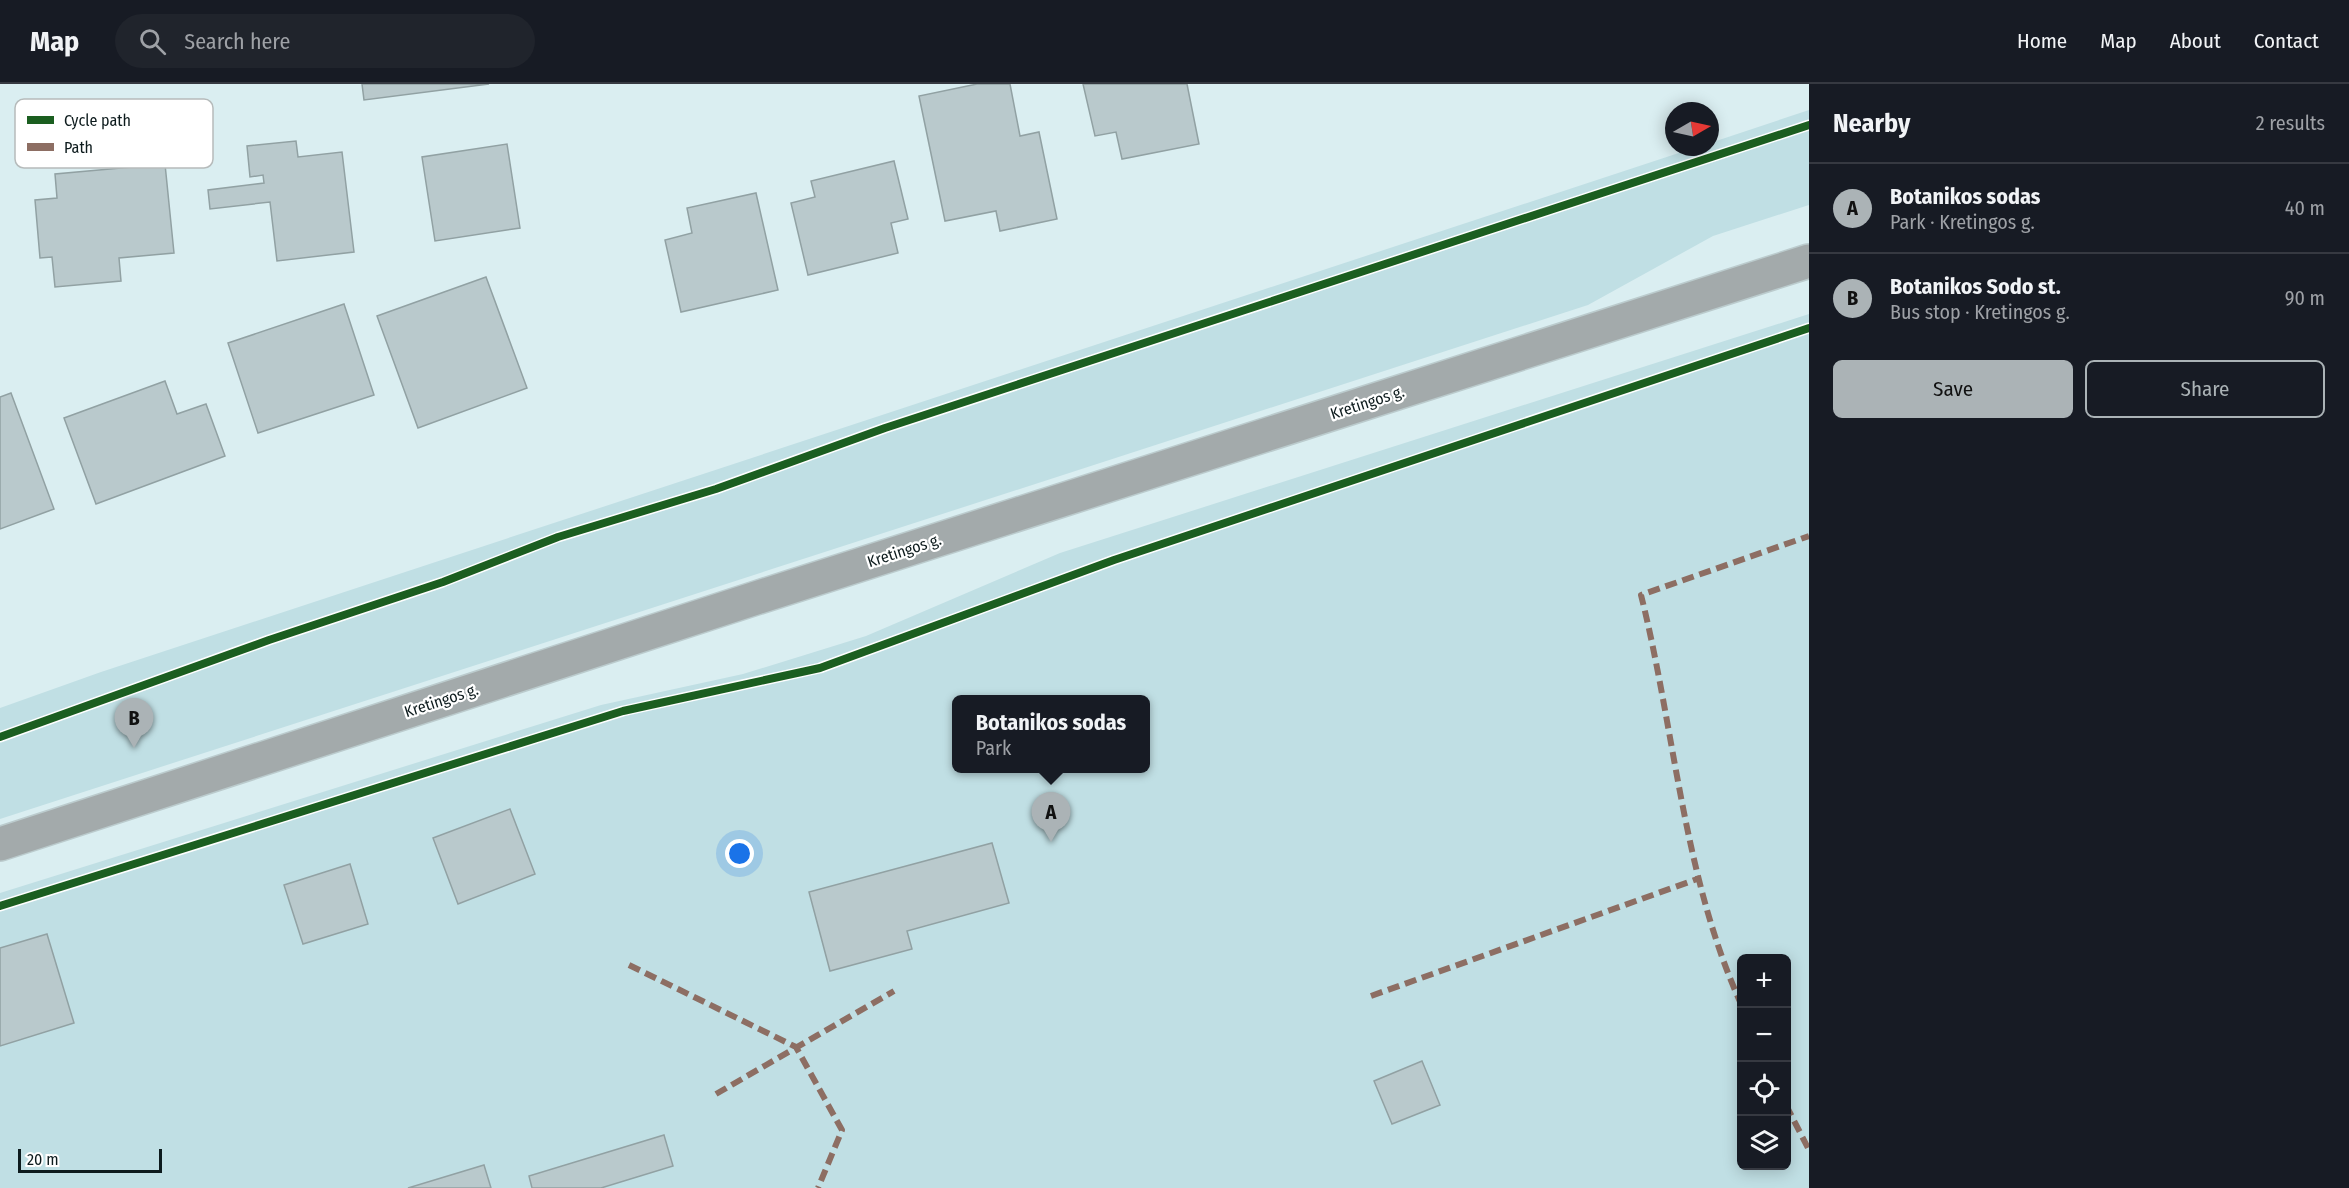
<!DOCTYPE html>
<html lang="en">
<head>
<meta charset="utf-8">
<style>
	:root { --surface:#171b24; --page:#20242c; --text:#f1f3f6; --muted:#9ea1a6; --line:#363941; --accent:#abb3b6 }
	body { margin:0; font-family:"Fira Sans Condensed",sans-serif; background:var(--page); color:var(--text) }
	.controls { position:absolute; right:18px; bottom:18px; display:grid; overflow:hidden; border-radius:9px; box-shadow:0 3px 15px #0003 }
	.controls button { width:54px; height:54px; display:grid; place-items:center; padding:0; border:0; border-bottom:2px solid var(--line); background:var(--surface); color:var(--text); font:30px sans-serif }
	.compass { position:absolute; left:1665px; top:18px; width:54px; height:54px; border-radius:50%; background:var(--surface); box-shadow:0 3px 15px #0003; rotate:81deg }
	.scale { position:absolute; left:18px; bottom:15px; width:144px; box-sizing:border-box; padding-left:6px; border:3px solid #0d1b1d; border-top:0; font-size:16px; line-height:21px; white-space:nowrap; color:#0d1b1d; -webkit-text-stroke:4px #fff; paint-order:stroke }
	.you { position:absolute; left:740px; top:770px; width:21px; height:21px; margin:-15px; border:4px solid #fff; border-radius:50%; background:#1a73e8; box-shadow:0 0 0 9px #1a73e833 }
	.badge { display:grid; place-items:center; width:39px; height:39px; border-radius:50%; background:var(--accent); color:#111; font-size:20px; font-weight:700 }
	.pin { position:absolute; translate:-50% -50px; filter:drop-shadow(0 2px 3px #0008) }
	.pin::after { content:''; position:absolute; top:32px; width:21px; height:18px; background:inherit; clip-path:polygon(0 0,100% 0,50% 100%) }
	.popup { position:absolute; left:952px; top:611px; width:198px; height:78px; box-sizing:border-box; display:grid; place-content:center; border-radius:9px; background:var(--surface); filter:drop-shadow(0 2px 4px #0005); font-size:20px; white-space:nowrap; color:var(--muted) }
	.popup b { font-size:22px; color:var(--text) }
	.popup::after { content:''; position:absolute; left:50%; top:100%; margin-left:-12px; border:12px solid transparent; border-top-color:var(--surface) }
	.list { margin:0; padding:0; list-style:none }
	h2 { display:flex; justify-content:space-between; align-items:center; height:78px; margin:0; padding:0 24px; font-size:26px }
	h2 small { font-size:20px; font-weight:400; color:var(--muted) }
	.list li { display:grid; grid-template-columns:39px 1fr auto; gap:18px; align-items:center; box-sizing:border-box; height:90px; padding:0 24px; border-top:2px solid var(--line) }
	.list b { display:block; font-size:22px; white-space:nowrap }
	.list p { margin:0; font-size:20px; white-space:nowrap; color:var(--muted) }
	.list em { font-size:20px; font-style:normal; color:var(--muted) }
	.actions { display:flex; gap:12px; padding:18px 24px }
	.actions a { flex:1; padding:14px 0; border:2px solid var(--accent); border-radius:9px; text-align:center; font-size:21px; color:var(--accent) }
	.actions .main { background:var(--accent); color:#111 }
	.icon { flex:none; width:33px; height:33px; fill:none; stroke:currentColor; stroke-width:2; stroke-linecap:round; stroke-linejoin:round }
	.map { position:relative; flex:none; width:1809px; height:1104px; overflow:hidden }
	header { display:flex; align-items:center; gap:36px; box-sizing:border-box; height:84px; padding:0 30px; background:var(--surface); border-bottom:2px solid var(--line) }
	header strong { font-size:28px }
	nav { display:flex; gap:33px; margin-inline-start:auto; font-size:21px }
	.search { width:420px; height:54px; background:var(--page); display:flex; align-items:center; gap:15px; box-sizing:border-box; padding:0 21px; border-radius:33px; color:var(--muted); font-size:22px }
	main { display:flex }
	aside { flex:1; background:var(--surface) }
	.map>svg:first-child { display:block }
	.green { fill:#c0dfe4; fill-rule:evenodd }
	.building { fill:#b9c9cc; stroke:#91a1a3; stroke-width:1.5 }
	.lines { fill:none; stroke-linecap:round; stroke-linejoin:round }
	.street-casing { stroke:#bbcbcd; stroke-width:36 }
	.street { stroke:#a3aaab; stroke-width:33 }
	.quiet { stroke:#8d6e63; stroke-width:6; stroke-dasharray:12 6; stroke-linecap:butt }
	.cycleway-casing { stroke:#fff; stroke-width:11 }
	.cycleway { stroke:#1b5e20; stroke-width:8 }
	.labels { text-anchor:middle; stroke-width:4.5; stroke-linejoin:round; paint-order:stroke }
	.street-label { font-size:16px; fill:#0d1b1d; stroke:#fff }
	.key { fill:#fff; stroke:#b6bbbb; stroke-width:1.5 }
	.key-label { font-size:16px; fill:#0d1b1d }
</style>
</head>
<body>
<header>
<strong>Map</strong>
<div class="search"><svg class="icon" aria-label="search" viewBox="0 0 24 24"><circle cx="10" cy="10" r="6"/><path d="M15 15l6 6"/></svg>Search here</div>
<nav><a>Home</a><a>Map</a><a>About</a><a>Contact</a></nav>
</header>
<main>
<div class="map">
<svg width="1809" height="1104" viewBox="0 0 1809 1104">
	<rect width="100%" height="100%" fill="#daeef1"/>
	<g class="green">
		<path d="M1809,26V121L1713,152L1588,221L0,735V624L101,588L1697,63H1710V59Z"/>
		<path d="M1809,230V1104H0V809L601,621L743,590L866,552L1060,469ZM956,616H1146V684H956ZM1742,874H1786V1082H1742Z"/>
	</g>
	<g class="building">
		<path d="M362,0H489L364,16Z"/>
		<path d="M977,0H1010L1020,52L1039,48L1057,135L1000,147L996,127L945,137L919,12Z"/>
		<path d="M1083,0H1187L1199,60L1122,75L1116,48L1095,52Z"/>
		<path d="M296,57L298,73L342,68L354,168L277,177L270,118L210,125L208,106L264,99L263,91L250,93L247,62Z"/>
		<path d="M507,60L520,144L435,157L422,73Z"/>
		<path d="M894,77L908,135L891,139L898,169L808,191L791,119L815,113L811,97Z"/>
		<path d="M165,80L174,169L119,174L121,197L55,203L52,173L40,174L35,116L57,114L55,90Z"/>
		<path d="M756,109L778,206L681,228L665,156L692,149L687,124Z"/>
		<path d="M486,193L527,304L418,344L377,232Z"/>
		<path d="M344,220L374,311L258,349L228,259Z"/>
		<path d="M165,297L177,330L206,320L225,372L96,420L64,334Z"/>
		<path d="M11,309L54,425L0,445V313Z"/>
		<path d="M510,725L535,790L458,820L433,754Z"/>
		<path d="M992,759L1009,819L907,847L912,865L830,887L809,808Z"/>
		<path d="M350,780L368,840L303,860L284,801Z"/>
		<path d="M47,850L74,939L0,962V864Z"/>
		<path d="M1422,977L1440,1021L1392,1040L1374,997Z"/>
		<path d="M664,1051L673,1082L601,1104H532L529,1092Z"/>
		<path d="M484,1081L491,1104H408Z"/>
	</g>
	<g class="lines">
		<g class="street-casing">
			<path id="street" d="M0,760L756,514L1809,177"/>
		</g>
		<use href="#street" class="street"/>
		<g class="quiet">
			<path d="M629,881L796,963L842,1046L818,1104"/>
			<path d="M1371,912L1700,794"/>
			<path d="M1742,922C1683,794 1675,646 1641,511L1809,452"/>
			<path d="M716,1010L894,907"/>
			<path d="M1786,1021L1809,1066"/>
		</g>
		<g class="cycleway-casing">
			<g id="cycleway">
				<path d="M0,653L269,556L443,498L558,453L716,405L885,344L1809,41"/>
				<path d="M0,822L623,627L820,584L1114,476L1809,244"/>
			</g>
		</g>
		<use href="#cycleway" class="cycleway"/>
	</g>
	<g class="labels">
		<g class="street-label">
			<text transform="translate(1367 318) rotate(-18)" y="6">Kretingos g.</text>
			<text transform="translate(904 466) rotate(-18)" y="6">Kretingos g.</text>
			<text transform="translate(441 616) rotate(-18)" y="6">Kretingos g.</text>
		</g>
	</g>
	<rect x="15" y="15" width="198" height="69" rx="9" class="key"/>
	<rect x="27" y="32" width="27" height="8" fill="#1b5e20"/>
	<rect x="27" y="59" width="27" height="8" fill="#8d6e63"/>
	<g class="key-label">
		<text x="64" y="42">Cycle path</text>
		<text x="64" y="69">Path</text>
	</g>
</svg>
<div class="controls">
<button>+</button>
<button>−</button>
<button><svg class="icon" aria-label="locate" viewBox="0 0 24 24"><circle cx="12" cy="12" r="6"/><path d="M12 2v4M12 18v4M2 12h4M18 12h4"/></svg></button>
<button><svg class="icon" aria-label="layers" viewBox="0 0 24 24"><path d="M12 4l9 5-9 5-9-5zM3 14l9 5 9-5"/></svg></button>
</div>
<svg class="compass" viewBox="-18 -18 36 36"><path d="M0-13l5 13h-10z" fill="#e53935"/><path d="M0 13l5-13h-10z" fill="#9ea1a6"/></svg>
<div class="scale">20 m</div>
<div class="you"></div>
<div class="pin badge" style="left:1051px;top:758px">A</div>
<div class="popup"><b>Botanikos sodas</b>Park</div>
<div class="pin badge" style="left:134px;top:664px">B</div>
</div>
<aside>
<h2>Nearby<small>2 results</small></h2>
<ul class="list">
<li><span class="badge">A</span><div><b>Botanikos sodas</b><p>Park · Kretingos g.</p></div><em>40 m</em></li>
<li><span class="badge">B</span><div><b>Botanikos Sodo st.</b><p>Bus stop · Kretingos g.</p></div><em>90 m</em></li>
</ul>
<div class="actions"><a class="main">Save</a><a>Share</a></div>
</aside>
</main>
</body>
</html>
